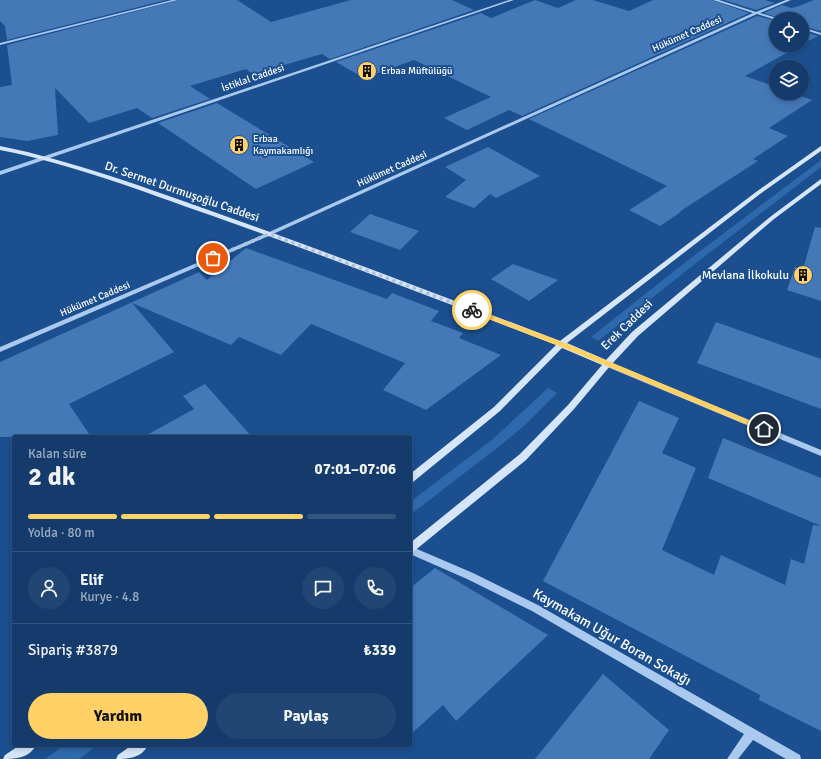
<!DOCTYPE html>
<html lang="tr">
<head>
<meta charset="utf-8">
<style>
  body { margin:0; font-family:Signika,sans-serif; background:#214673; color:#f1f3f6; height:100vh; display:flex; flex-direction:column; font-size:15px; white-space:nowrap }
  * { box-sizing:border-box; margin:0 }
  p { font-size:13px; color:#9dadc1 }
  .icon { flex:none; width:22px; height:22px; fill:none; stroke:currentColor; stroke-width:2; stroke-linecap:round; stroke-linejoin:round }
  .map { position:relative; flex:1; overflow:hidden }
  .details { position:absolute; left:12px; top:435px; width:400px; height:312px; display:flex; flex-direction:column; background:#143b6b; border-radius:4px; box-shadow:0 2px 6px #0003,0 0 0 1px #33557e }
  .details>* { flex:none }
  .controls { position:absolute; left:769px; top:12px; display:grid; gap:8px }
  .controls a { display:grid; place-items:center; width:40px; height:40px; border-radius:50%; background:#143b6b; box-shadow:0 2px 6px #0003,0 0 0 1px #33557e; font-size:20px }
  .pin { position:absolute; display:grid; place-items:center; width:34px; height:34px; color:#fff; margin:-17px; border:2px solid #fff; border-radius:50%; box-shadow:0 1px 4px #0007 }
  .courier { position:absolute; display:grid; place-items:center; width:40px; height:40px; margin:-20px; border:3px solid #ffd166; border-radius:50%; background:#fff; color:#222; box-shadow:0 1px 5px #0007 }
  .summary em { font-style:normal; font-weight:700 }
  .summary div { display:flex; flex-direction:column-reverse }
  .summary { display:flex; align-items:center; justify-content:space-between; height:68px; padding:0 16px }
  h1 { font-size:26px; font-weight:700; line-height:30px }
  .bar { display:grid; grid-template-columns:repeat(4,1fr); gap:6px 4px; align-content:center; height:48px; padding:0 16px }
  .bar i { height:5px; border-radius:3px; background:#33557e }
  .bar .on { background:#ffd166 }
  .bar p { grid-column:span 4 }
  .line { display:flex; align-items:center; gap:10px; padding:0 16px; border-top:1px solid #33557e }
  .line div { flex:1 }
  .round { display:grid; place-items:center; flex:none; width:42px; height:42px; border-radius:21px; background:#214673 }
  .primary-button { display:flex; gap:8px; margin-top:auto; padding:8px 16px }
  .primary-button a { flex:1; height:46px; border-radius:24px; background:#ffd166; color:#111; font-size:16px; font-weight:700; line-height:46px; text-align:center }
  .primary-button a+a { background:#214673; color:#f1f3f6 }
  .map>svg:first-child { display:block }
  .green { fill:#2e69ad }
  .building { fill:#4478b7 }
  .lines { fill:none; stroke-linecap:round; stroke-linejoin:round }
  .tertiary { fill:#a9c9ee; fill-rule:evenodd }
  .secondary { fill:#d6e6fa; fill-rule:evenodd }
  .route { fill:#ffd166 }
  .done { stroke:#afc1d8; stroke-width:4; stroke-dasharray:0 7.2 }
  .labels { text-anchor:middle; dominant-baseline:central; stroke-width:4; stroke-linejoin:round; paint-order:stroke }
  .far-street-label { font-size:10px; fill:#fff; stroke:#1b4f8f }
  .far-poi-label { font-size:10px; fill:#fff; stroke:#1b4f8f; text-anchor:start }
  .street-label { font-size:12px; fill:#fff; stroke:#1b4f8f }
  .poi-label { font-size:12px; fill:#fff; stroke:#1b4f8f; text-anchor:end }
  .near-street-label { font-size:14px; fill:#fff; stroke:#1b4f8f }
</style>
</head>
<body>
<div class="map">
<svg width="821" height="759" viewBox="0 0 821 759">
  <rect width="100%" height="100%" fill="#1b4f8f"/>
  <path class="green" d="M821 160V167L691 267 598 341 591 337 683 264Z
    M548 388 557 393 524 426 501 445 410 515V502L493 439Z
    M64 745H98L79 759H45Z"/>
  <path class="building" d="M0 0H166L7 40 5 26 0 21Z
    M179 0H237L271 22 351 0H452L474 10 330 59 322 54 253 74 246 69 190 86 210 99 152 118 137 108 89 123 55 88 58 135 27 141 0 137V87L12 85 7 45Z
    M535 0 558 8 576 0H593L629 11 653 0H712L749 13 522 116 509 110 467 130 444 118 491 97 414 60 364 78 336 62 481 13 491 18Z
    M724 0H765L775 3 756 10Z
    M814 0H821V31L802 26V19H780L777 17 764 13 782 5 791 8 796 7Z
    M757 16 776 21V45H801L745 76 776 87V93H792L812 100 769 128 788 136 753 159 758 161 679 212H681L660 226 629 210 667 186 529 119Z
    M802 31 818 36 802 44Z
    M217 103 314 162 256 189 158 123Z
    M488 147 540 176 496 198 490 194 474 208 445 197 466 180 445 167Z
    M370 214 419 231 400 250 350 232Z
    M815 227 821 228V301L787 290 795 267 803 269Z
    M246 248 387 299 392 293 439 311 431 321 463 333 459 338 501 355 426 410 383 390 405 363 311 324 281 355 239 337 231 345 132 303 174 352 69 404 91 437H0V362L199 272 207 280Z
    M513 264 558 280 529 301 491 279Z
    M716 322 821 359V409L697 363Z
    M205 384 252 437H143L194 409 183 396Z
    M639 401 679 418 662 453 696 468 662 550 714 575 721 555 785 585 791 559 804 564 813 525 821 526V731L759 700 760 695 543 581Z
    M723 438 821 478V526L708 478Z
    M435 568 548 635 456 721 443 705 410 735V588Z
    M603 674 669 730 649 759H535Z"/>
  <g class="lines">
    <path class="tertiary" d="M172 0H178L0 45V43Z
      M509 0H514L0 175V171Z
      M713 0H719L756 12 786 0H791L760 13 777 18 778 19H776V20L757 14 271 235 0 352V347L267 233 753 13Z
      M802 27 821 33V35L802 29Z
      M605 362H609L821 450V456L605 366 604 364Z
      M410 546 473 573 538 605 800 755 801 759H786L753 740 738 759H727L744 734 532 611 467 579 410 554Z"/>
    <path class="secondary" d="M0 146C74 161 143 187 214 212 330 253 445 297 560 341L756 192 821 146V151L760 194 567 343 606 360 632 332 770 217 821 179V184L774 219 638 336 610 366 574 409 526 460 413 552 410 553V543L520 454 568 405 602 365 562 348 500 411 413 482 410 483V474L494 407 556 345C441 301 326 256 210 215 141 191 72 164 0 150Z
      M20 745H36C30 758 15 759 3 759L5 755Z
      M132 745H148C142 758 128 759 116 759L118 755Z"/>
  </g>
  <path class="route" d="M470 309H474L563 342 766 427 767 429 766 431H762L559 346 470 312Z"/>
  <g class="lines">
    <path class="done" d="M213 258 269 234 472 310"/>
  </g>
  <defs>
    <symbol id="building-disc" viewBox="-11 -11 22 22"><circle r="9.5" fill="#ffd166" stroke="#1b4f8f"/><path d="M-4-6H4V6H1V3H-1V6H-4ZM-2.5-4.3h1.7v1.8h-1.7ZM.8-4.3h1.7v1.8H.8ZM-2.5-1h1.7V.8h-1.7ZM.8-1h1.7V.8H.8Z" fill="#111"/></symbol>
  </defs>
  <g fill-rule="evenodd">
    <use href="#building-disc" x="356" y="60" width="22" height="22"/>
    <use href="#building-disc" x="228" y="134" width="22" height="22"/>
    <use href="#building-disc" x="792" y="264" width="22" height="22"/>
  </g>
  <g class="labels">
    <g class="far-street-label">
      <text transform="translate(687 34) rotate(-24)">Hükümet Caddesi</text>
      <text transform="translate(253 78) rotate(-19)">İstiklal Caddesi</text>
      <text transform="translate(392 169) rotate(-24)">Hükümet Caddesi</text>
      <text transform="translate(95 299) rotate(-23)">Hükümet Caddesi</text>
    </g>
    <g class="far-poi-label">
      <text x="381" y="71">Erbaa Müftülüğü</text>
      <text x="253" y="139">Erbaa<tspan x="253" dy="12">Kaymakamlığı</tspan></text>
    </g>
    <g class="street-label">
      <text transform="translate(182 192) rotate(19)">Dr. Sermet Durmuşoğlu Caddesi</text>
      <text transform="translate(627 325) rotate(-44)">Erek Caddesi</text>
    </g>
    <g class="poi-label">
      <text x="789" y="275">Mevlana İlkokulu</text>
    </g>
    <g class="near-street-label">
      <text transform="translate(612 637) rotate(30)">Kaymakam Uğur Boran Sokağı</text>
    </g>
  </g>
</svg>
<div class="controls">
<a><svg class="icon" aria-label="locate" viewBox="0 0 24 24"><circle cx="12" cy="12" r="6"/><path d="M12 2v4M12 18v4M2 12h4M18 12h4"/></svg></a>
<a><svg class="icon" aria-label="layers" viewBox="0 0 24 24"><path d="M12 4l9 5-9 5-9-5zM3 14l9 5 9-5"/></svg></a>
</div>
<div class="pin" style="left:213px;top:258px;background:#ea580c"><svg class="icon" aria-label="bag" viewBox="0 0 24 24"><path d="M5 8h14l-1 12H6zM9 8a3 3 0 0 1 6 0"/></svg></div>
<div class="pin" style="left:764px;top:429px;background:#1f2937"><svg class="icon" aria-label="home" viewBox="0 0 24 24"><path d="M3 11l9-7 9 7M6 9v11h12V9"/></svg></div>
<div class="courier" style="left:472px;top:310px"><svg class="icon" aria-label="bike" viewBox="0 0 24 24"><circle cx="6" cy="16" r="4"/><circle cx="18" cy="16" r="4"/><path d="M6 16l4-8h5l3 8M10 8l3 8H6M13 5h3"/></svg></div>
<section class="details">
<div class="summary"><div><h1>2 dk</h1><p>Kalan süre</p></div><em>07:01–07:06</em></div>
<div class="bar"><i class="on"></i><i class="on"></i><i class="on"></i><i></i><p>Yolda · 80 m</p></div>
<div class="line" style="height:72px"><a class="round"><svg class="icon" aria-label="person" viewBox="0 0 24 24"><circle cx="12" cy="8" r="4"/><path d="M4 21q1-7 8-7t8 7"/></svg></a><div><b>Elif</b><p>Kurye · 4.8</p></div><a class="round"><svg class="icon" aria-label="chat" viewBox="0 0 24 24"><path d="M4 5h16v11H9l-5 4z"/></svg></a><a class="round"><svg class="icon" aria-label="phone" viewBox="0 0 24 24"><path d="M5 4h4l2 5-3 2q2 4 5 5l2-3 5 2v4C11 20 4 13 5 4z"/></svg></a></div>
<div class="line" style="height:52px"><div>Sipariş #3879</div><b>₺339</b></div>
<div class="primary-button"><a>Yardım</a><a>Paylaş</a></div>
</section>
</div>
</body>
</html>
